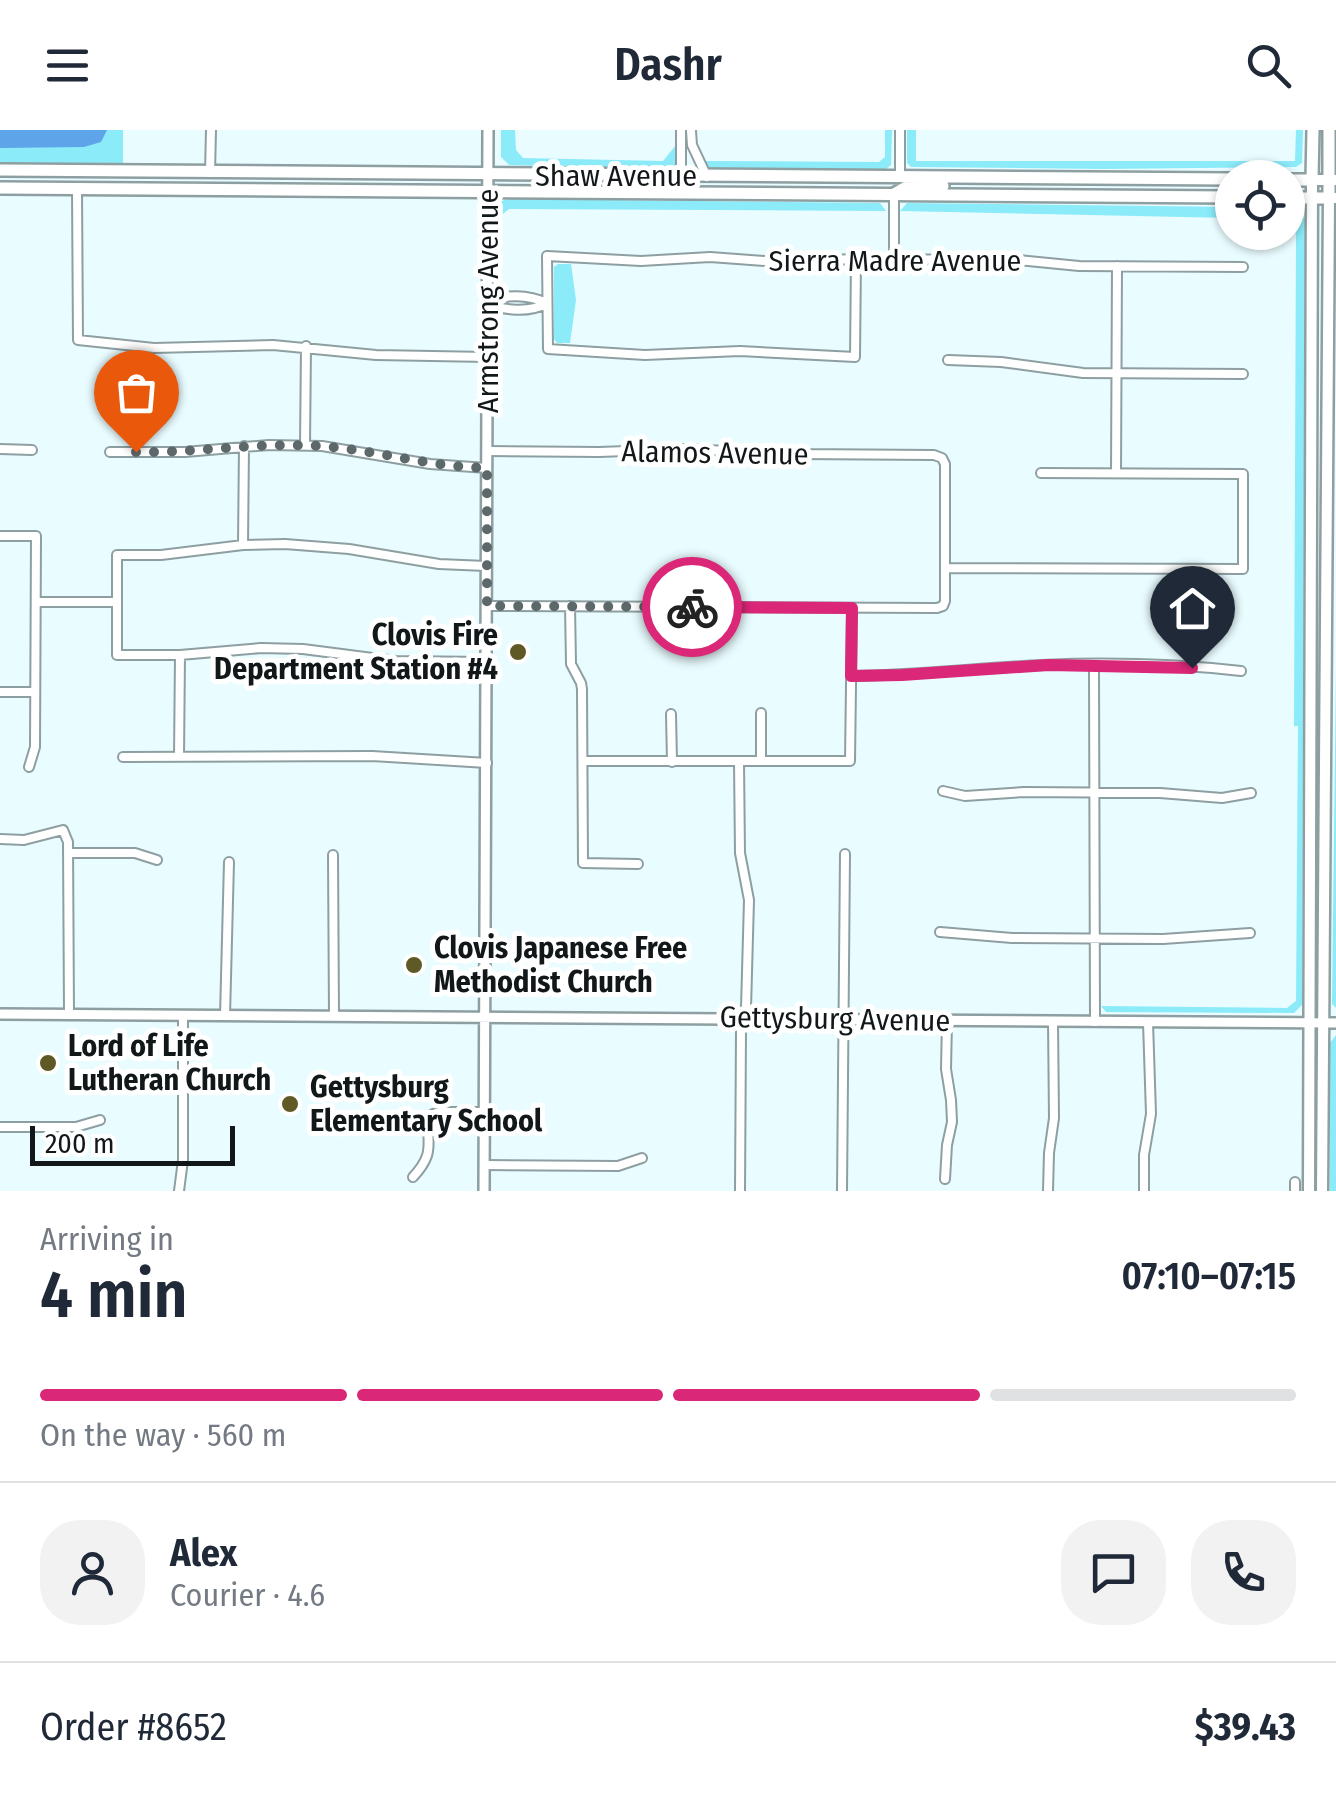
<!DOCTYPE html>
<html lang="en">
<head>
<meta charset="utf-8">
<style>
  body { margin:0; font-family:"Fira Sans Condensed",sans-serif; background:#f2f2f3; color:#1f2937; height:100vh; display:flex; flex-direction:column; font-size:38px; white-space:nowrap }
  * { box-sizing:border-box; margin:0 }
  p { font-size:32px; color:#747a83 }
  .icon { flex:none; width:55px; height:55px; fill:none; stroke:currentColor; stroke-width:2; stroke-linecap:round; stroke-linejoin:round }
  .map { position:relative; height:1061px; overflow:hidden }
  .side { display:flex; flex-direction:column; background:#fff; flex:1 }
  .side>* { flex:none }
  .fabs { position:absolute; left:1215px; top:30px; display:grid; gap:20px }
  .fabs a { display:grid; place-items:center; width:90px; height:90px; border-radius:50%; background:#fff; box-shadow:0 2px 8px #0004; font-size:50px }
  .scale { position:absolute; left:30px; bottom:25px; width:205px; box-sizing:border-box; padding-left:10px; border:5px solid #121819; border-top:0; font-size:28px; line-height:35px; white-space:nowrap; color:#121819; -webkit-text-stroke:8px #fff; paint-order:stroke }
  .pin { position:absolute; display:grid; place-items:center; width:85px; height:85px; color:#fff; margin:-102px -42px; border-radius:50% 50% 50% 0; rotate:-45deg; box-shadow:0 0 10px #0007 }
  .pin .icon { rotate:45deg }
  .courier { position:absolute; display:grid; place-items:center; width:100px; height:100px; margin:-50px; border:8px solid #db2777; border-radius:50%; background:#fff; color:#222; box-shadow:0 2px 12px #0007 }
  .summary em { font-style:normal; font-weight:600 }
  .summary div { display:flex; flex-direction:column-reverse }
  .summary { display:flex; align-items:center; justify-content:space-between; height:170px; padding:0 40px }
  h1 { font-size:65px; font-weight:600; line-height:75px }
  .bar { display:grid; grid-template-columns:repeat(4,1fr); gap:15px 10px; align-content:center; height:120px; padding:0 40px }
  .bar i { height:12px; border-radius:8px; background:#e0e1e3 }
  .bar .selected { background:#db2777 }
  .bar p { grid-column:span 4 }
  .line { display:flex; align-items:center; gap:25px; padding:0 40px; border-top:2px solid #e0e1e3 }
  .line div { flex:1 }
  .round { display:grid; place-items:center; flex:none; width:105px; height:105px; border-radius:40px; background:#f2f2f3 }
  header { display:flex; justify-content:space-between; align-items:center; height:130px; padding:0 40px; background:#fff; font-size:45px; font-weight:600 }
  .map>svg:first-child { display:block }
  .green { fill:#8bebf9 }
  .water { fill:#5ea4e9 }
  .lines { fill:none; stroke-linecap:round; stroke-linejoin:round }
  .minor-casing { stroke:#8e9fa1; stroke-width:12 }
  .tertiary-casing { stroke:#8e9fa1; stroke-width:14 }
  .secondary-casing { stroke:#8e9fa1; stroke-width:15 }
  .primary-casing { stroke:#8e9fa1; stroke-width:16 }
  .minor { stroke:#fff; stroke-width:8 }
  .tertiary { stroke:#fff; stroke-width:9 }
  .secondary { stroke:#fff; stroke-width:10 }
  .primary { stroke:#fff; stroke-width:11 }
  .done { stroke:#5d686a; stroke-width:10; stroke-dasharray:0 18 }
  .route { stroke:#db2777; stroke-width:12 }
  .poi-dot { fill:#5f5925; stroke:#fff; stroke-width:4 }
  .labels { text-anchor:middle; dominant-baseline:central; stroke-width:10; stroke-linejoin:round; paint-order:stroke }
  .street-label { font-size:30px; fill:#121819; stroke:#fff }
  .poi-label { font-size:30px; font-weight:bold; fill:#121819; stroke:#fff; text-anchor:start }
</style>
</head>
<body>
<header><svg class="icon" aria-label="menu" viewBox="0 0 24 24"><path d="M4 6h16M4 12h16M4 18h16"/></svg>Dashr<svg class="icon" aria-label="search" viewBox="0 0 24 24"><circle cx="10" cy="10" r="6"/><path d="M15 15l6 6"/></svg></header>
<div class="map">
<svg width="1336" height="1061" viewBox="0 0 1336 1061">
  <rect width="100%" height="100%" fill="#e9fcff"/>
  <path class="green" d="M0 0H123V35L0 34Z
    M501 0H515L516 20 523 28 663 31 676 15 677 35 672 39 509 35 501 27Z
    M885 0H892L891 35 884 41 714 40 707 37 703 31 879 32 885 27Z
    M907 0H916V31H1295L1296 0H1303L1302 33 1296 37 1103 39 911 37 907 33Z
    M511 69 880 73 886 81 509 79 499 87V73L504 70Z
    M907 73 1232 77V88L900 81Z
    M1288 78 1296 79 1305 89 1302 875 1294 883 1106 882 1101 876 1287 878 1296 871 1298 596H1294L1296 104 1288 94Z
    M558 134H571L576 170 570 213H557L554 209V137Z
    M1336 538V878L1332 874Z
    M1336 905V1061H1330V913Z"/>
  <path class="water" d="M0 0H107L101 12 84 17 0 18Z"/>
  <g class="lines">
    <defs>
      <path id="minor" d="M900 0V48
        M691 1 692 15 707 47
        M210 43 211 0
        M681 46V0
        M77 59 78 210 154 218 273 215 376 225 488 227
        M894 65V129
        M856 129 855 227 740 221 645 225 548 219 547 126 641 131 710 127 778 132 856 129 1018 130 1079 136 1243 137
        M487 173C504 163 529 165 547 173
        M487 173C504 181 530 183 547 173
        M948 230 1001 232 1083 243 1243 244
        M305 315 306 216
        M0 319 32 320
        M110 322H185L269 315 322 316 430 334 487 338
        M1116 343 1117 136
        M0 406H36L35 617 29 637
        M243 415 244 316
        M486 436 439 434 349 419 285 414 243 415 161 425H117V525H180L261 518 303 519 396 531 487 532
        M946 438 1243 439V344L1041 343
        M36 472H117
        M487 476 937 478 943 476 945 471V334L942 328 934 325 798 324 682 319 599 322 487 321
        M570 476 571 534 581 553 582 559 583 733 638 734
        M1094 535 1095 892
        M851 546C915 545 978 538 1042 535 1108 532 1176 534 1241 541
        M0 562H35
        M761 583V631
        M671 584 672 632
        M123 627 372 626 487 633
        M179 627 180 525
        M583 631H850L852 479
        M739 632 740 723 749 770 746 878 741 901 740 1061
        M943 661 965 666 1024 662 1160 663 1222 668 1251 663
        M0 709 24 710 63 700 68 712 69 884
        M70 723H135L157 730
        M333 725 334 886
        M940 802 1012 808 1163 809 1250 803
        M225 886 229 732
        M0 997H76L100 990
        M485 1035 618 1036 642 1028
        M413 1047C440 1018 421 1011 433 984L440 982H484
        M945 1049 947 1015 952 992 951 970 946 939 947 891
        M179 1061 183 1030V885
        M842 1061 845 724
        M1048 1061 1049 1023 1054 988 1053 891
        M1144 1061V1025L1151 984 1148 892
        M1295 1061V1052"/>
      <path id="tertiary" d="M0 884 1336 893
        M484 1061 488 0"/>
      <path id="secondary" d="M1309 1061 1312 50H1336
        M1322 1061 1329 68H1336"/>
      <path id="primary" d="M0 40 1232 49
        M1288 50H1312L1313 0
        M0 58 1232 67
        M894 64 908 56H943
        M1288 68H1329V0"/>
    </defs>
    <use href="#minor" class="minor-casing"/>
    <use href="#tertiary" class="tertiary-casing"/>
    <use href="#secondary" class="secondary-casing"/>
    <use href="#primary" class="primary-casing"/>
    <use href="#minor" class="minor"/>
    <use href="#tertiary" class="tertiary"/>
    <use href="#secondary" class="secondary"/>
    <use href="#primary" class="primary"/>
  </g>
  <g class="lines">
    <path class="done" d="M136 322C197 323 258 312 320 316 376 320 430 337 487 338V476L692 477"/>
    <path class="route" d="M692 477 852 478 851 546 902 545 1049 535 1192 538"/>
  </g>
  <g class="poi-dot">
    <circle cx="518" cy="522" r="10"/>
    <circle cx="414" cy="835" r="10"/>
    <circle cx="48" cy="933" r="10"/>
    <circle cx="290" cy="974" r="10"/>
  </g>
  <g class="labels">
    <g class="street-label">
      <text x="616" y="46">Shaw Avenue</text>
      <text x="895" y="131">Sierra Madre Avenue</text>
      <text transform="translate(488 171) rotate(-90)">Armstrong Avenue</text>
      <text transform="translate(715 323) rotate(1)">Alamos Avenue</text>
      <text transform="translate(835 889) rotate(1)">Gettysburg Avenue</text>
    </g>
    <g class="poi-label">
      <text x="498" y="505" text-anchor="end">Clovis Fire<tspan x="498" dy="34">Department Station #4</tspan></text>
      <text x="434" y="818">Clovis Japanese Free<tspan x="434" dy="34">Methodist Church</tspan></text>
      <text x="68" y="916">Lord of Life<tspan x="68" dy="34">Lutheran Church</tspan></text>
      <text x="310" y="957">Gettysburg<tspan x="310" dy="34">Elementary School</tspan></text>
    </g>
  </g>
</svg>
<div class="fabs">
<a><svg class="icon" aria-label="locate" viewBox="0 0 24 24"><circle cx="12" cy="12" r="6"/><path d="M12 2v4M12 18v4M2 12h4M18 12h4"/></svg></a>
</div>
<div class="scale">200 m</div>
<div class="pin" style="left:136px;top:322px;background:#ea580c"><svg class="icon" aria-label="bag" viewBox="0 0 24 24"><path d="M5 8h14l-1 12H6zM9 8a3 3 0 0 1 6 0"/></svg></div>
<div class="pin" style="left:1192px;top:538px;background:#1f2937"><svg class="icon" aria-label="home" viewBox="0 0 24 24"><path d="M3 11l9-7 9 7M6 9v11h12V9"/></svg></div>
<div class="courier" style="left:692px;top:477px"><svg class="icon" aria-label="bike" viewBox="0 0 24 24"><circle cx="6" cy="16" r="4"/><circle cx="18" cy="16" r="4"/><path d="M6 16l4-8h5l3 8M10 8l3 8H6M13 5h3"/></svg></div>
</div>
<section class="side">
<div class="summary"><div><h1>4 min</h1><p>Arriving in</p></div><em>07:10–07:15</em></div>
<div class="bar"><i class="selected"></i><i class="selected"></i><i class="selected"></i><i></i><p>On the way · 560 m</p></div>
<div class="line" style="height:180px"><a class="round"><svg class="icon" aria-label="person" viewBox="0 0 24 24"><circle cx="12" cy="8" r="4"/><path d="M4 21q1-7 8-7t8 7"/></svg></a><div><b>Alex</b><p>Courier · 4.6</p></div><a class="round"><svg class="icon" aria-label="chat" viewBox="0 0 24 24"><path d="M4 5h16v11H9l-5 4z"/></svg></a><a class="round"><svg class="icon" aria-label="phone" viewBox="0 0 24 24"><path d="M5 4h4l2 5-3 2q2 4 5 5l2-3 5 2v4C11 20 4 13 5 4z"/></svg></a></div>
<div class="line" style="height:130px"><div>Order #8652</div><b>$39.43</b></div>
</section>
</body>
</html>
